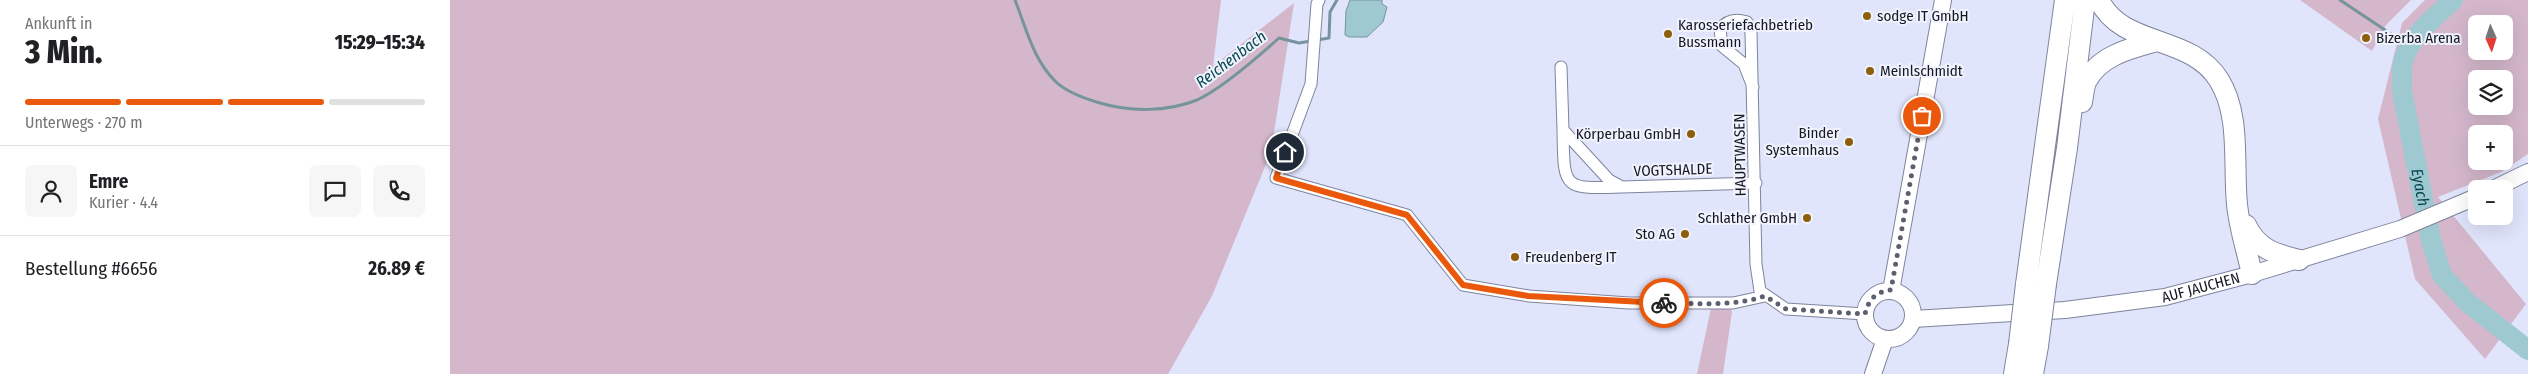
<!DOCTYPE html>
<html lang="de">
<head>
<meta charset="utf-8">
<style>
  body { margin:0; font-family:"Fira Sans Condensed",sans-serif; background:#f6f6f6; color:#202124; height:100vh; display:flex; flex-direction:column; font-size:19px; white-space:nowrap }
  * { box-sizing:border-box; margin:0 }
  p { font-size:16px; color:#757577 }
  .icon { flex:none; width:28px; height:28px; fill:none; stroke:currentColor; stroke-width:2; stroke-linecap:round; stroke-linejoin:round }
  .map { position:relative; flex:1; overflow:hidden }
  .drawer { display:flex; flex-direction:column; background:#fff; width:450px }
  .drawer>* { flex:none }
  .needle { width:32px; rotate:177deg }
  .buttons { position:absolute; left:2018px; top:15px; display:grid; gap:10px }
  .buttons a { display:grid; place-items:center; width:45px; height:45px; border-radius:8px; background:#fff; box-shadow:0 5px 20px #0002; font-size:25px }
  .pin { position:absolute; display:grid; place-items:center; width:42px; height:42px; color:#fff; margin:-21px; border:2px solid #fff; border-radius:50%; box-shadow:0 1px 5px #0007 }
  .courier { position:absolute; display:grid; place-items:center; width:50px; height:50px; margin:-25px; border:4px solid #ea580c; border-radius:50%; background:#fff; color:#222; box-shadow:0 1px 6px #0007 }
  .summary em { font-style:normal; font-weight:800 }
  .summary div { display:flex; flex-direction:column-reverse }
  .summary { display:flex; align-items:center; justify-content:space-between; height:85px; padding:0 25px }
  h1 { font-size:32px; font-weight:800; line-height:38px }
  .bar { display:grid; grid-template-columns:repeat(4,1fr); gap:8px 5px; align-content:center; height:60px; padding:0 25px }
  .bar i { height:6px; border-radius:4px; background:#e0e0e0 }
  .bar .on { background:#ea580c }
  .bar p { grid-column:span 4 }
  .line { display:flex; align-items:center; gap:12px; padding:0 25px; border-top:1px solid #e0e0e0 }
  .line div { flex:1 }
  .round { display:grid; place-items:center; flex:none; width:52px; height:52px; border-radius:8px; background:#f6f6f6 }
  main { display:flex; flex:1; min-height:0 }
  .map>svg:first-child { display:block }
  .green { fill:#d4b7cb; fill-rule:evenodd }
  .water { fill:#9fc9d0; stroke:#76949c }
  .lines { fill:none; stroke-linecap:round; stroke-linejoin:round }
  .stream { stroke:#76949c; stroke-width:3 }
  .river { stroke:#9fc9d0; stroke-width:20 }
  .street-casing { stroke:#7e849d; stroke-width:13 }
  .secondary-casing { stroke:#7e849d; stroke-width:18 }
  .highway-casing { stroke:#7e849d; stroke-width:22 }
  .street { stroke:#fff; stroke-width:11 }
  .secondary { stroke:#fff; stroke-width:16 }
  .highway { stroke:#fff; stroke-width:20 }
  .highway-bridge-casing { stroke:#7e849d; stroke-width:22; stroke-linecap:butt }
  .highway-bridge { stroke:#fff; stroke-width:20 }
  .done { stroke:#5c606e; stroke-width:5; stroke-dasharray:0 9 }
  .route { stroke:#ea580c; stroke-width:6 }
  .poi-dot { fill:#8e5e09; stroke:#f0f3fe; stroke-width:2 }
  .labels { text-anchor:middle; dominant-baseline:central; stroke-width:4; stroke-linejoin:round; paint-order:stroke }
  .poi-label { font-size:15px; fill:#151821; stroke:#f0f3fe; text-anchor:start }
  .street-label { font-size:15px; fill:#151821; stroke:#f0f3fe }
  .water-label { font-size:16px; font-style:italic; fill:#074751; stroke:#f0f3fe }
</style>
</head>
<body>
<main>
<section class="drawer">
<div class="summary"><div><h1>3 Min.</h1><p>Ankunft in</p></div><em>15:29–15:34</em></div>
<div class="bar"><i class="on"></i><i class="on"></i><i class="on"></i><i></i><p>Unterwegs · 270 m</p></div>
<div class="line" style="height:90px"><a class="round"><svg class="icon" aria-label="person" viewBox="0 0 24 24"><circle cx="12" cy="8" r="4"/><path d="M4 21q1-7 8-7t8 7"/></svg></a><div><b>Emre</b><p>Kurier · 4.4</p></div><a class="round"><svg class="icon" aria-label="chat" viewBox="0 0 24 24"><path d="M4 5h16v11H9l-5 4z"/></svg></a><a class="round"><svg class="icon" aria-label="phone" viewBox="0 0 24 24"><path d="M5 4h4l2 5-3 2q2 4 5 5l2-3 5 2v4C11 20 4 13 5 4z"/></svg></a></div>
<div class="line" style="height:65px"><div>Bestellung #6656</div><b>26.89 €</b></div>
</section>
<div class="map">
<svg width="2078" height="374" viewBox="0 0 2078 374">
  <rect width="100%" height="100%" fill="#e0e5fc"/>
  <path class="green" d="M0 0H771L763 66 844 3 821 152 762 296 718 374H0Z
    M1850 0H1961L1936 25 1922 51Z
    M1975 0H2078V154L2051 172 1988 197 2076 304 2035 359 1965 279 1928 119 1952 23ZM2026 24H2054V51H2026ZM2026 79H2054V106H2026ZM2026 134H2054V161H2026Z
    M1278 304 1282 312 1273 374H1247L1261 308Z"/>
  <path class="water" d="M900 0H932V4L937 7 933 22 917 37H899L895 35 896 11Z"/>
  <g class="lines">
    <path class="stream" d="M565 0C576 28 583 59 605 81 616 92 636 99 650 103 680 112 717 112 747 100 771 89 809 56 829 38L849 43 861 41
      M1890 0 1935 30
      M1941 34 1960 47
      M867 40 879 38 880 12 887 0"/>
    <path class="river" id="s1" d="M2003 0C1985 17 1955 40 1952 67 1952 75 1952 83 1952 91L1981 240 1992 275 2017 302 2078 350"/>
    <defs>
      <path id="street" d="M869 0 867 4 861 84 826 178 957 215 1013 285 1079 296 1179 303H1283L1315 296
        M1111 67 1113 130
        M1303 87 1294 64 1272 46 1270 29C1277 20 1285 18 1297 22L1301 32 1306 264 1310 291 1336 309 1415 314
        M1172 187C1112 189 1114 189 1113 130L1159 180 1172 187 1306 183"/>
      <g id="secondary">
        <path d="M2043 189 2078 172"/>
        <circle cx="1439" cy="315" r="24"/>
        <path d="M1441 291 1493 0"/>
        <path id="s2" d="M1463 319 1615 310 1715 297 1802 274 1950 229 2026 197"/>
        <path d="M1423 374 1435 339"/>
      </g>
      <path id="highway" d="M1649 0C1672 48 1741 34 1769 80 1791 115 1783 164 1787 204 1789 227 1797 251 1802 274
        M1632 102C1633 96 1634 87 1636 82 1649 55 1682 48 1707 41
        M1796 225C1807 249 1825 254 1849 260
        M1576 284 1615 0
        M1596 284 1617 148 1635 0
        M1564 374 1569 344
        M1583 374 1588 346"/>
    </defs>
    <use href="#street" class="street-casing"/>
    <use href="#secondary" class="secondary-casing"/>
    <use href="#highway" class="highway-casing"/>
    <use href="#street" class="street"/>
    <use href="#secondary" class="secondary"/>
    <use href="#highway" class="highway"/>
    <defs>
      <path id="highway-bridge" d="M1569 344 1576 284
        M1588 346 1596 284"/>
    </defs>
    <use href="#highway-bridge" class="highway-bridge-casing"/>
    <use href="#highway-bridge" class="highway-bridge"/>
  </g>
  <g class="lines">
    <path class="done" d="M1214 303C1247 303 1283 307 1315 296L1336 309 1415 314C1419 299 1425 292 1441 290L1472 116"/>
    <path class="route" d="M835 152 826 178 957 215 1013 285 1078 296 1214 303"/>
  </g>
  <g class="poi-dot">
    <circle cx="1417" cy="16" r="5"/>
    <circle cx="1218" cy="34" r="5"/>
    <circle cx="1916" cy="38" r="5"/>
    <circle cx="1420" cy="71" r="5"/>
    <circle cx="1241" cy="134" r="5"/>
    <circle cx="1399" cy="142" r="5"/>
    <circle cx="1357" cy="218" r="5"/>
    <circle cx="1235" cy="234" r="5"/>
    <circle cx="1065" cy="257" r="5"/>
  </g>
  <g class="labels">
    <g class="poi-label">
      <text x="1427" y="16">sodge IT GmbH</text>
      <text x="1228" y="25">Karosseriefachbetrieb<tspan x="1228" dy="17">Bussmann</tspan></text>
      <text x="1926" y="38">Bizerba Arena</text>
      <text x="1430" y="71">Meinlschmidt</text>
      <text x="1389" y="133" text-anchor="end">Binder<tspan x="1389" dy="17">Systemhaus</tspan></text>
      <text x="1231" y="134" text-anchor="end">Körperbau GmbH</text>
      <text x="1347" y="218" text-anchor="end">Schlather GmbH</text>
      <text x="1225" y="234" text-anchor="end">Sto AG</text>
      <text x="1075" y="257">Freudenberg IT</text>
    </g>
    <g class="street-label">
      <text transform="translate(1290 155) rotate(-91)">HAUPTWASEN</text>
      <text transform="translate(1223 170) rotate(-2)">VOGTSHALDE</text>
      <text stroke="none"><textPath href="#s2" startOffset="290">AUF JAUCHEN</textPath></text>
    </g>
    <g class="water-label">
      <text transform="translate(781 59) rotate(-37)">Reichenbach</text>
      <text stroke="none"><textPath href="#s1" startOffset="208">Eyach</textPath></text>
    </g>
  </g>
</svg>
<div class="buttons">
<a><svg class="needle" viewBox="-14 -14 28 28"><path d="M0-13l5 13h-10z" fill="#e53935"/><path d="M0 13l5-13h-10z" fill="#757577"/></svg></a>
<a><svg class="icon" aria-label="layers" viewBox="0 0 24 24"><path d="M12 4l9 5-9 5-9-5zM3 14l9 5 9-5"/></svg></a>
<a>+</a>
<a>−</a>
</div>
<div class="pin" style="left:1472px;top:116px;background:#ea580c"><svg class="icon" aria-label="bag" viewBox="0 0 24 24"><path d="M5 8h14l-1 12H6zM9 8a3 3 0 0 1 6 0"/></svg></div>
<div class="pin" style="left:835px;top:152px;background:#1f2937"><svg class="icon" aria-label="home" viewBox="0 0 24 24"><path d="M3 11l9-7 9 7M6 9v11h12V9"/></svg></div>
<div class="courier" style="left:1214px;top:303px"><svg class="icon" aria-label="bike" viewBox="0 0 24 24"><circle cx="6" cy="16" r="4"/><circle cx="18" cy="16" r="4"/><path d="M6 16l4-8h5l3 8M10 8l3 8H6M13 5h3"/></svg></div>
</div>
</main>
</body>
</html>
